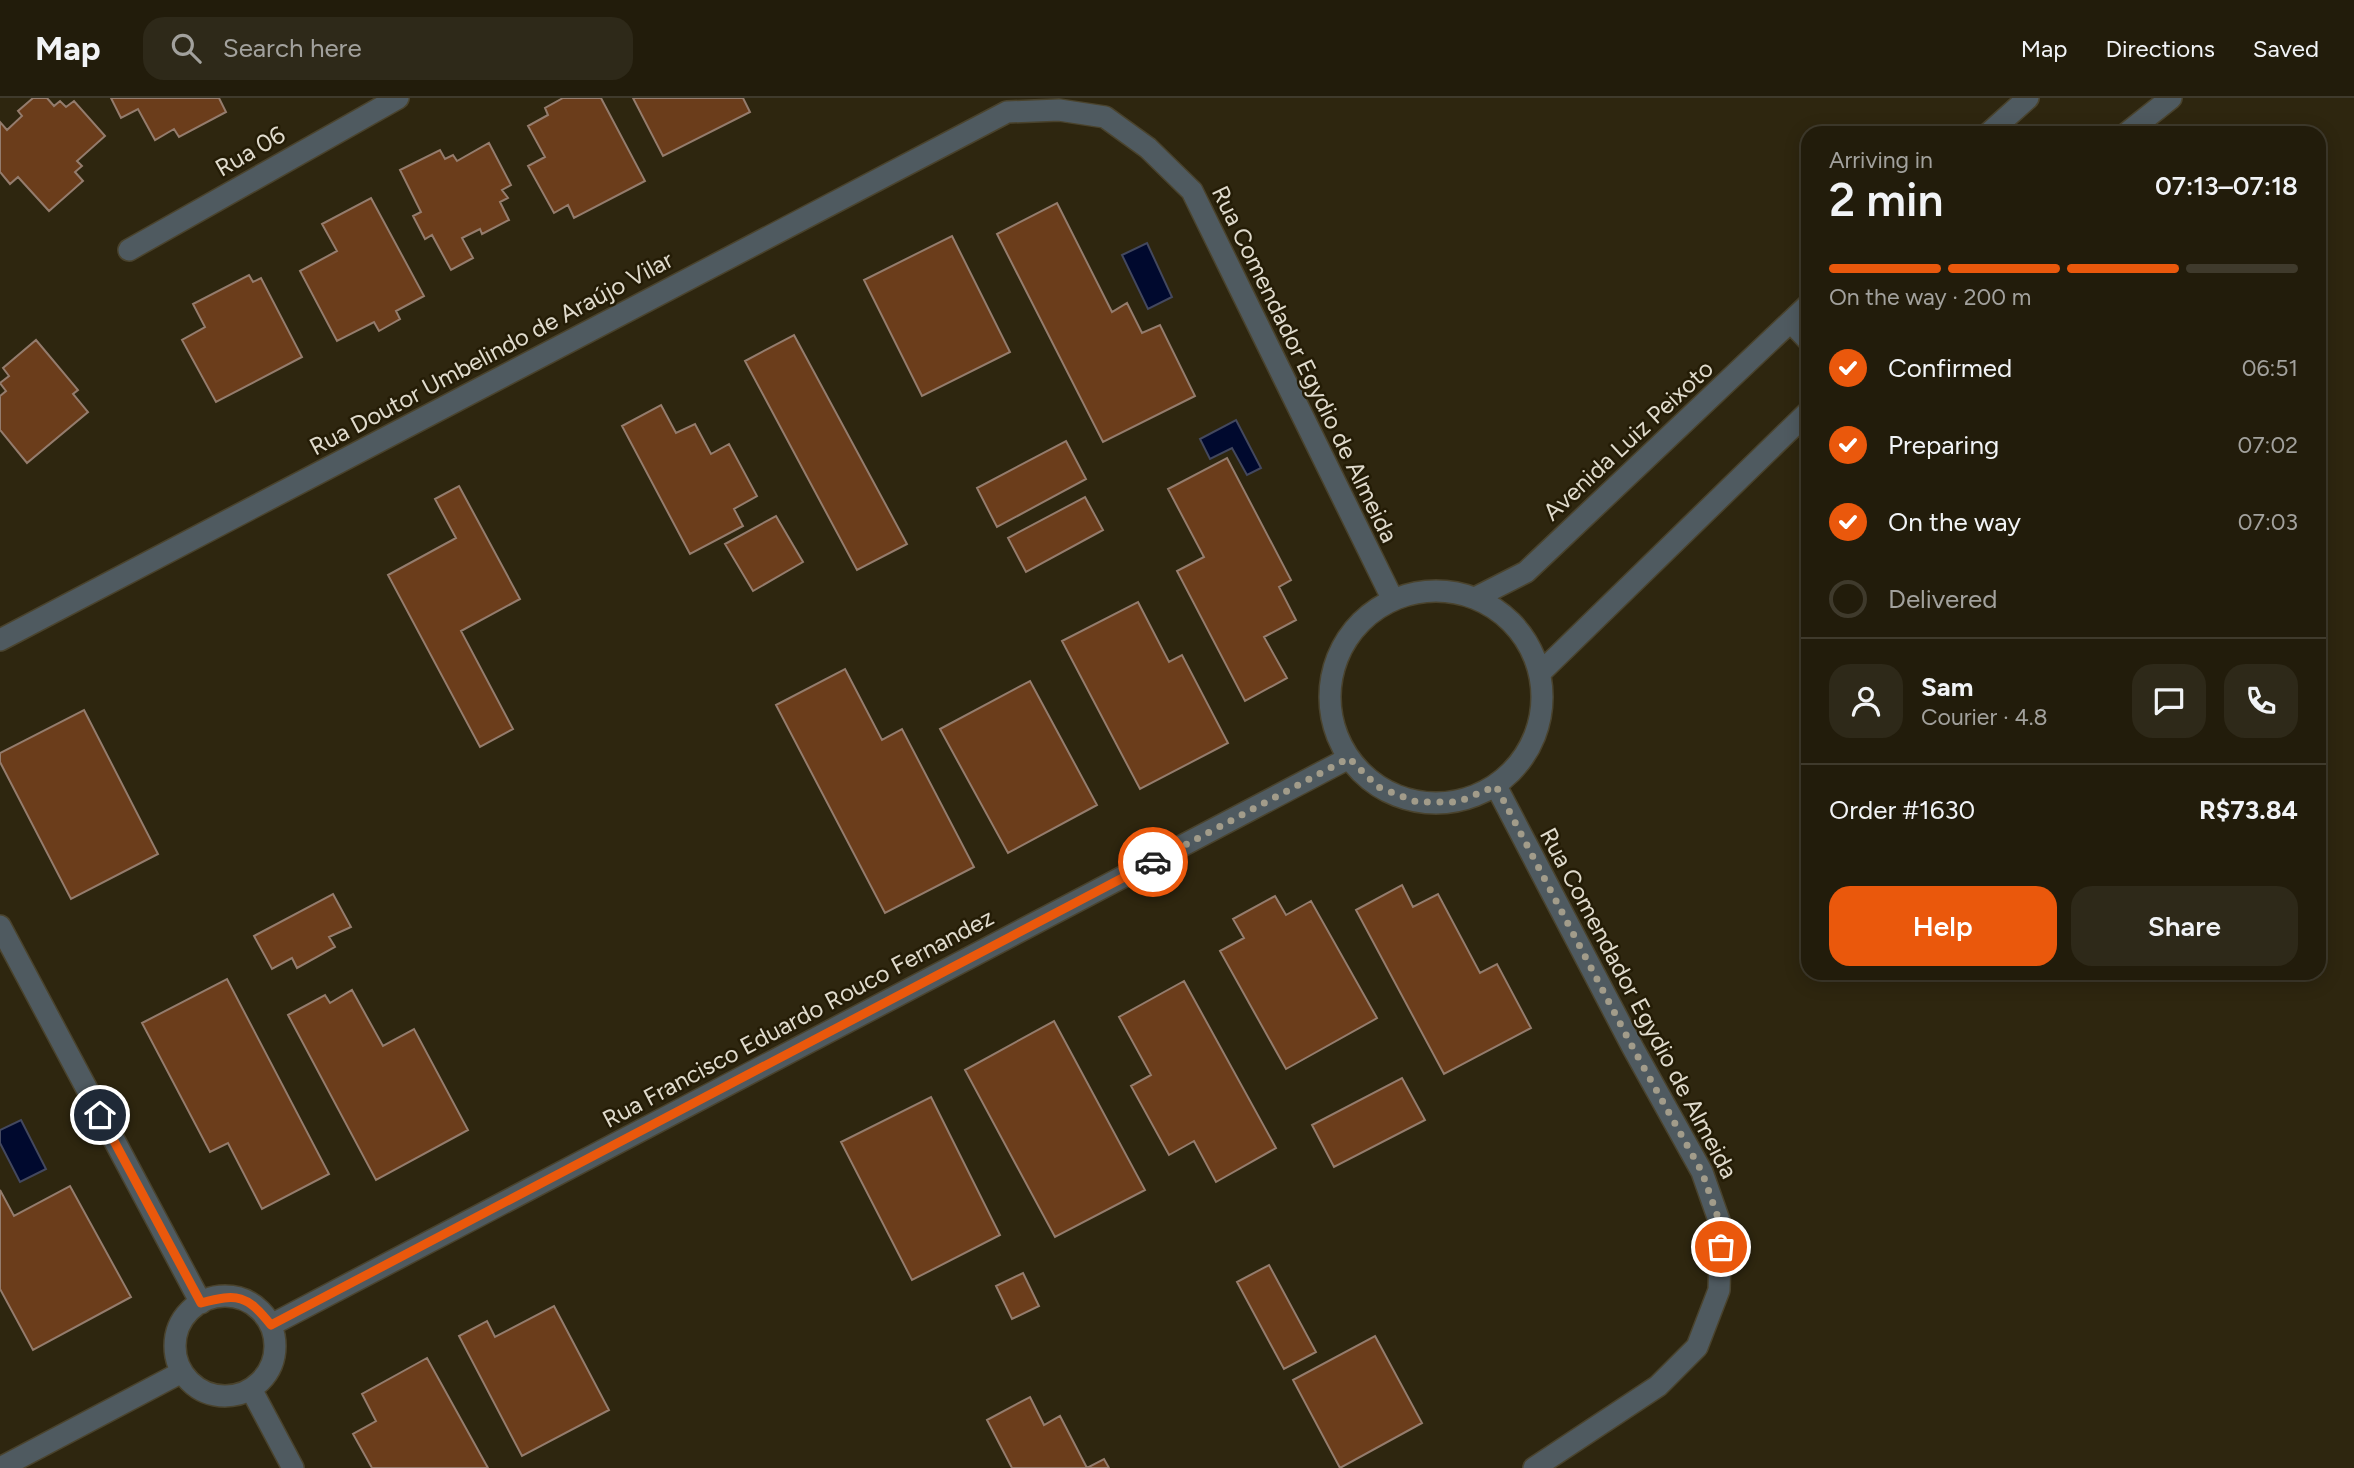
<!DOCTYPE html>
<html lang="en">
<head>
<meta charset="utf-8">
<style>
  body { margin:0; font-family:Figtree,sans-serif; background:#2e2919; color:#f1f3f6; height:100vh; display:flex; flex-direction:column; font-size:26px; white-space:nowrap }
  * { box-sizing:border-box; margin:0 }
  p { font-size:23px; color:#a2a19d }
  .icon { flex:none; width:38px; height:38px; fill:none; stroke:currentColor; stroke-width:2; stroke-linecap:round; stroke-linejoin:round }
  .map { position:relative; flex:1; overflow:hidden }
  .panel { position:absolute; left:1801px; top:28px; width:525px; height:854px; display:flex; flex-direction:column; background:#221c0b; border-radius:21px; box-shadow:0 4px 18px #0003,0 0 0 2px #3f3a2c }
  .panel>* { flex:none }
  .pin { position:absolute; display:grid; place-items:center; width:60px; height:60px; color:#fff; margin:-30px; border:4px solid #fff; border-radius:50%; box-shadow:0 2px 7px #0007 }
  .courier { position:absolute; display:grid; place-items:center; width:70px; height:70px; margin:-35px; border:5px solid #ea580c; border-radius:50%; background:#fff; color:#222; box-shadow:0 2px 9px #0007 }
  .summary em { font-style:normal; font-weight:600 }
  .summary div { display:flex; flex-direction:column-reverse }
  .summary { display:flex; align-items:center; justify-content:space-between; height:119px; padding:0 28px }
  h1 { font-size:46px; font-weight:600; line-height:52px }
  .bar { display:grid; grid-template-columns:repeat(4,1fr); gap:10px 7px; align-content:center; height:84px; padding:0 28px }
  .bar i { height:9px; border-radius:5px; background:#3f3a2c }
  .bar .on { background:#ea580c }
  .bar p { grid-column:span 4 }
  .line { display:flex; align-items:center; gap:18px; padding:0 28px; border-top:2px solid #3f3a2c }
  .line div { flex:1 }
  .round { display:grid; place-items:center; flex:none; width:74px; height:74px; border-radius:21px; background:#2e2919 }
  ol { padding:0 28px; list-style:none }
  li { display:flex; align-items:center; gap:21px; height:77px }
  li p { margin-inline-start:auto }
  li .icon { padding:7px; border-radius:50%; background:#ea580c; color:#fff; stroke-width:4 }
  li:last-child { color:#a2a19d }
  li i { width:38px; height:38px; border:4px solid #3f3a2c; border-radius:50% }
  .cta { display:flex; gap:14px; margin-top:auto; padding:14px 28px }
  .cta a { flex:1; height:80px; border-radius:21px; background:#ea580c; color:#fff; font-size:28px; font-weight:600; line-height:80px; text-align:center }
  .cta a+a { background:#2e2919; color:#f1f3f6 }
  header { display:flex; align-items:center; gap:42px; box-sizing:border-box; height:98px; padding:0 35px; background:#221c0b; border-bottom:2px solid #3f3a2c }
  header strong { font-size:33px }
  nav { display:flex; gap:38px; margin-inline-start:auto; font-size:24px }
  .search { width:490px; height:63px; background:#2e2919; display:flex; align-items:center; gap:18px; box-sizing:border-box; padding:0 24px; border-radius:21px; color:#a2a19d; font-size:26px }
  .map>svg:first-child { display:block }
  .water { fill:#00092e; stroke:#43485e; stroke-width:2 }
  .building { fill:#6b3d1b; stroke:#947c6d; stroke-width:2 }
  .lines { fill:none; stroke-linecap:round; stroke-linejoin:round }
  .minor-casing { stroke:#4a432d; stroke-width:24 }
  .minor { stroke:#4f5a60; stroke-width:21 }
  .done { stroke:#a29c8a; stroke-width:7; stroke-dasharray:0 12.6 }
  .route { stroke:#ea580c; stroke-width:9 }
  .labels { text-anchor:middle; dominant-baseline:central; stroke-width:5; stroke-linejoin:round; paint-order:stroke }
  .street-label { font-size:24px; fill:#e0dbcd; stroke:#241c06 }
</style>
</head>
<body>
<header>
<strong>Map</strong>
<div class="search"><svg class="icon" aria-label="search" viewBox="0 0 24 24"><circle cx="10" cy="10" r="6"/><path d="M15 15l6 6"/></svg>Search here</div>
<nav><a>Map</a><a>Directions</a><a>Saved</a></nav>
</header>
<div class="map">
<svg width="2354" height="1370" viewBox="0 0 2354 1370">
  <rect width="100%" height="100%" fill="#2e260f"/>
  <path class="water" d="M1147 145 1172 199 1148 211 1122 157Z
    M1236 322 1261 370 1247 377 1232 350 1210 361 1200 341Z
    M21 1022 46 1071 20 1084 0 1045V1032Z"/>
  <path class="building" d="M33 0H47L54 8 60 3 66 9 74 3 105 38 77 63 82 68 75 74 83 83 49 113 18 79 10 86 0 74V24L7 32 22 18 18 13Z
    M111 0H219L226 14 179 39 174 31 155 42 138 11 121 20Z
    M563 0H601L645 83 574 120 568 107 554 115 528 68 545 59 528 28 548 17 545 10Z
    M633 0H743L750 14 663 58Z
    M489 45 511 87 502 92 508 100 500 104 509 122 482 136 480 131 462 140 473 160 451 172 432 137 425 141 413 118 421 114 400 72 440 52 445 61 453 57 457 63Z
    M371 100 424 198 396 213 400 221 379 233 374 224 337 243 300 173 337 153 322 126Z
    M1057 105 1112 214 1127 205 1142 235 1160 227 1195 298 1103 344 997 136Z
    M952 138 1010 254 922 298 864 182Z
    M249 177 253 184 261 180 302 259 216 304 182 242 205 229 193 206Z
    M794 237 907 446 857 472 745 263Z
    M36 242 78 292 73 296 88 314 27 365 0 332V298L6 293 0 285 9 278 3 270Z
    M661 307 676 335 695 326 711 356 729 346 757 398 734 411 743 428 690 456 622 328Z
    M1066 343 1086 381 997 429 977 390Z
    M1227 360 1291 482 1279 489 1296 522 1264 539 1287 580 1245 603 1177 473 1204 459 1168 391Z
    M459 388 520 501 461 533 513 631 480 649 388 477 456 440 435 401Z
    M1085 399 1103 432 1026 474 1008 440Z
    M776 418 803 464 753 493 725 446Z
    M1138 504 1169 564 1182 557 1228 645 1140 691 1062 543Z
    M845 571 882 642 902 631 974 769 885 815 776 607Z
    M1030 583 1097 707 1008 755 940 631Z
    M84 612 158 756 71 801 0 664V655Z
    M1402 787 1413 809 1438 796 1480 875 1497 866 1531 930 1444 976 1356 812Z
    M333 796 351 829 329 839 335 849 297 870 292 860 272 871 254 838Z
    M1275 798 1286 817 1311 803 1377 920 1286 971 1220 853 1244 840 1233 821Z
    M227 881 329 1076 262 1111 228 1045 210 1054 142 925Z
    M1184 883 1276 1050 1216 1084 1194 1043 1169 1057 1131 988 1151 977 1119 919Z
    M352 892 383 948 414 931 468 1032 376 1082 288 917 325 897 330 905Z
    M1054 923 1145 1092 1055 1139 965 972Z
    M1402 980 1425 1022 1334 1069 1312 1027Z
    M931 999 1000 1137 912 1182 841 1044Z
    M70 1088 131 1199 33 1252 0 1191V1092L14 1118Z
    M1269 1167 1316 1254 1284 1271 1237 1184Z
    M1023 1175 1039 1208 1012 1221 996 1188Z
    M554 1208 609 1312 522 1358 459 1238 487 1223 495 1239Z
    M1375 1238 1422 1325 1340 1370 1293 1282Z
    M427 1260 488 1370H372L353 1336 376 1323 362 1296Z
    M1030 1299 1044 1327 1060 1318 1087 1370 1104 1361 1109 1370H1012L987 1322Z"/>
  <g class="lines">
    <defs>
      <path id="minor" d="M1989 35 2028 0
        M2127 35 2171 0
        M129 152 398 0
        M1791 224 1808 242
        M1330 599a106 106 0 1 1 212 0a106 106 0 1 1-212 0Z
        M1475 500 1526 474 1808 207
        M0 542 1007 14 1059 12 1105 19 1148 50 1192 93 1393 502
        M1540 575 1808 314
        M1496 688 1633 950 1702 1074 1721 1128 1719 1192 1697 1249 1658 1288 1534 1370
        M0 828 201 1205
        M175 1248a50 50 0 1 1 100 0a50 50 0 1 1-100 0Z
        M271 1227 1349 660
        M251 1291 293 1370
        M0 1370 182 1274"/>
    </defs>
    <use href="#minor" class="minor-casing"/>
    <use href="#minor" class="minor"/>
  </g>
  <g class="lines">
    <path class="done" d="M1153 764 1349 660 1378 689 1417 704H1458L1496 688 1633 950 1702 1074 1721 1128V1149"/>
    <path class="route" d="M100 1017 201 1205C238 1195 247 1197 271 1227L1153 764"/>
  </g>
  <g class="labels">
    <g class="street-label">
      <text transform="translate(250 53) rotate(-30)">Rua 06</text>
      <text transform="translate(491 255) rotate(-28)">Rua Doutor Umbelindo de Araújo Vilar</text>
      <text transform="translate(1305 266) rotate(64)">Rua Comendador Egydio de Almeida</text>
      <text transform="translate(1628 342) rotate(-43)">Avenida Luiz Peixoto</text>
      <text transform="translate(1639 905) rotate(62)">Rua Comendador Egydio de Almeida</text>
      <text transform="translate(798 920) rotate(-28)">Rua Francisco Eduardo Rouco Fernandez</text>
    </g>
  </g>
</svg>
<div class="pin" style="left:1721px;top:1149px;background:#ea580c"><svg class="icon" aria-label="bag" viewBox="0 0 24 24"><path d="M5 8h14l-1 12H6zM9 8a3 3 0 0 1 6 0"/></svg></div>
<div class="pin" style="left:100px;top:1017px;background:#1f2937"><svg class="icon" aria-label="home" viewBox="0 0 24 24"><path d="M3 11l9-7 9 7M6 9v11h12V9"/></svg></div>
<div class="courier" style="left:1153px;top:764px"><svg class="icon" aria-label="car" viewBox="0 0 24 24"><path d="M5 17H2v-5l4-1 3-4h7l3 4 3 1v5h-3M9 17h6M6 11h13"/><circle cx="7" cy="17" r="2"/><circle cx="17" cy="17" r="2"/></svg></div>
<section class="panel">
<div class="summary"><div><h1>2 min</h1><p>Arriving in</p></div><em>07:13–07:18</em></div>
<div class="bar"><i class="on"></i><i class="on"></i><i class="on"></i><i></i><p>On the way · 200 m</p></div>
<ol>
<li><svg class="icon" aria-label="check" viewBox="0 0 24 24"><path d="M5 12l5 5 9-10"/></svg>Confirmed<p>06:51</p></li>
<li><svg class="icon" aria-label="check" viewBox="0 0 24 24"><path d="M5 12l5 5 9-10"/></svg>Preparing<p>07:02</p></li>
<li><svg class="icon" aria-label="check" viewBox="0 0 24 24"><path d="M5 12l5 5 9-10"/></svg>On the way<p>07:03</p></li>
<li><i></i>Delivered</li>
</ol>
<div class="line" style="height:126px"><a class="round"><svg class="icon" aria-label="person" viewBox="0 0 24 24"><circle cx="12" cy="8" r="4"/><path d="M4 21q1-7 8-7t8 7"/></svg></a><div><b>Sam</b><p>Courier · 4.8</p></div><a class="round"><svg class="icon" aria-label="chat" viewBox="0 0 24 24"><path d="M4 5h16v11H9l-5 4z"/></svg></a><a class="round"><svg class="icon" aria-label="phone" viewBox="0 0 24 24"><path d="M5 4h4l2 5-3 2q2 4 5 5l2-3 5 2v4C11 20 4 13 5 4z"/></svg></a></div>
<div class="line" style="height:91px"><div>Order #1630</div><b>R$73.84</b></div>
<div class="cta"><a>Help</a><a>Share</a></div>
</section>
</div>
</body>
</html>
